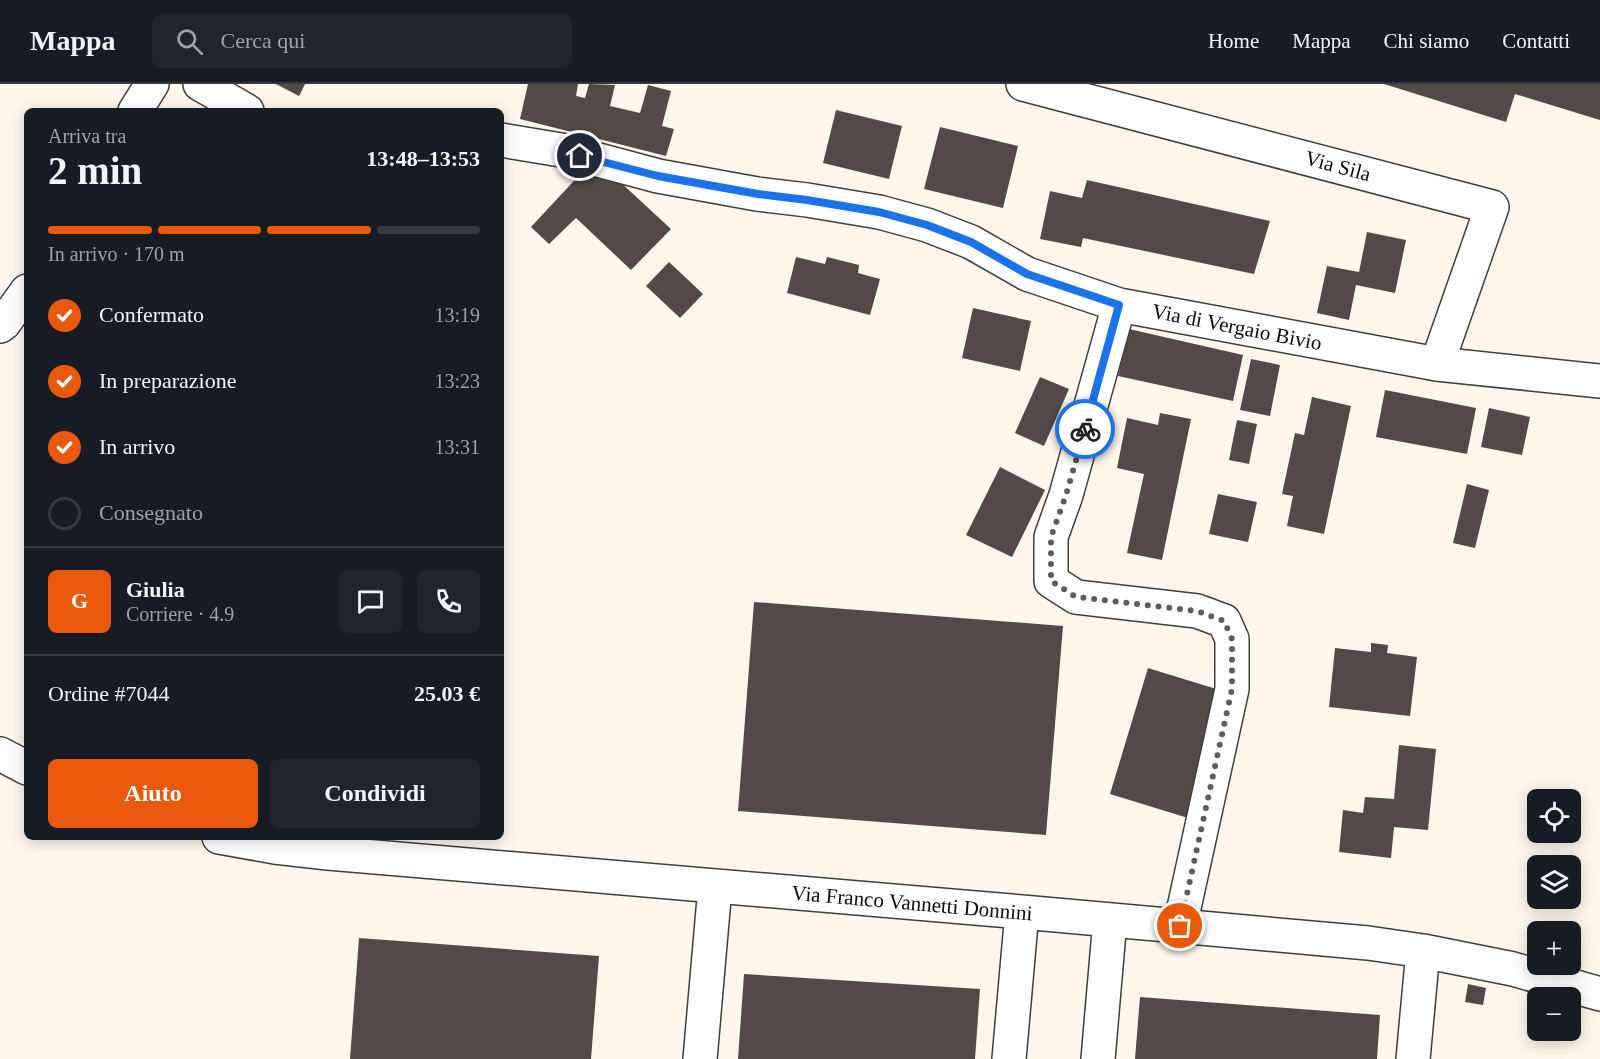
<!DOCTYPE html>
<html lang="it">
<head>
<meta charset="utf-8">
<style>
  body { margin:0; font-family:Georgia,serif; background:#20242c; color:#f1f3f6; height:100vh; display:flex; flex-direction:column; font-size:22px; white-space:nowrap }
  * { box-sizing:border-box; margin:0 }
  p { font-size:20px; color:#9ea1a6 }
  .icon { flex:none; width:33px; height:33px; fill:none; stroke:currentColor; stroke-width:2; stroke-linecap:round; stroke-linejoin:round }
  .map { position:relative; flex:1; overflow:hidden }
  .side { position:absolute; left:24px; top:24px; width:480px; height:732px; display:flex; flex-direction:column; background:#171b24; border-radius:9px; box-shadow:0 3px 15px #0003 }
  .side>* { flex:none }
  .buttons { position:absolute; left:1527px; top:705px; display:grid; gap:12px }
  .buttons a { display:grid; place-items:center; width:54px; height:54px; border-radius:9px; background:#171b24; box-shadow:0 3px 15px #0003; font-size:30px }
  .pin { position:absolute; display:grid; place-items:center; width:51px; height:51px; color:#fff; margin:-26px; border:3px solid #fff; border-radius:50%; box-shadow:0 2px 6px #0007 }
  .courier { position:absolute; display:grid; place-items:center; width:60px; height:60px; margin:-30px; border:4px solid #1a73e8; border-radius:50%; background:#fff; color:#222; box-shadow:0 2px 8px #0007 }
  .overview em { font-style:normal; font-weight:800 }
  .overview div { display:flex; flex-direction:column-reverse }
  .overview { display:flex; align-items:center; justify-content:space-between; height:102px; padding:0 24px }
  h1 { font-size:39px; font-weight:800; line-height:45px }
  .bar { display:grid; grid-template-columns:repeat(4,1fr); gap:9px 6px; align-content:center; height:72px; padding:0 24px }
  .bar i { height:8px; border-radius:4px; background:#363941 }
  .bar .active { background:#ea580c }
  .bar p { grid-column:span 4 }
  .line { display:flex; align-items:center; gap:15px; padding:0 24px; border-top:2px solid #363941 }
  .line div { flex:1 }
  .round { display:grid; place-items:center; flex:none; width:63px; height:63px; border-radius:9px; background:#20242c }
  ol { padding:0 24px; list-style:none }
  li { display:flex; align-items:center; gap:18px; height:66px }
  li p { margin-inline-start:auto }
  li .icon { padding:6px; border-radius:50%; background:#ea580c; color:#fff; stroke-width:4 }
  li:last-child { color:#9ea1a6 }
  li i { width:33px; height:33px; border:3px solid #363941; border-radius:50% }
  .action { display:flex; gap:12px; margin-top:auto; padding:12px 24px }
  .action a { flex:1; height:69px; border-radius:9px; background:#ea580c; color:#fff; font-size:24px; font-weight:800; line-height:69px; text-align:center }
  .action a+a { background:#20242c; color:#f1f3f6 }
  header { display:flex; align-items:center; gap:36px; box-sizing:border-box; height:84px; padding:0 30px; background:#171b24; border-bottom:2px solid #363941 }
  header strong { font-size:28px }
  nav { display:flex; gap:33px; margin-inline-start:auto; font-size:21px }
  .search { width:420px; height:54px; background:#20242c; display:flex; align-items:center; gap:15px; box-sizing:border-box; padding:0 21px; border-radius:9px; color:#9ea1a6; font-size:22px }
  .map>svg:first-child { display:block }
  .building { fill:#534a48 }
  .lines { fill:none; stroke-linecap:round; stroke-linejoin:round }
  .minor-casing { stroke:#3e3e3e; stroke-width:36 }
  .minor { stroke:#fff; stroke-width:33 }
  .done { stroke:#605d59; stroke-width:6; stroke-dasharray:0 10.8 }
  .route { stroke:#1a73e8; stroke-width:8 }
  .labels { text-anchor:middle; dominant-baseline:central; stroke-width:6; stroke-linejoin:round; paint-order:stroke }
  .street-label { font-size:21px; fill:#0b0b0b; stroke:#fff }
</style>
</head>
<body>
<header>
<strong>Mappa</strong>
<div class="search"><svg class="icon" aria-label="search" viewBox="0 0 24 24"><circle cx="10" cy="10" r="6"/><path d="M15 15l6 6"/></svg>Cerca qui</div>
<nav><a>Home</a><a>Mappa</a><a>Chi siamo</a><a>Contatti</a></nav>
</header>
<div class="map">
<svg width="1600" height="975" viewBox="0 0 1600 975">
  <rect width="100%" height="100%" fill="#fef6eb"/>
  <path class="building" d="M276 0H305L299 12Z
    M528 0H578L576 12 585 14 589 0 615 1 610 22 640 29 648 1 671 7 662 42 674 45 666 72 520 35Z
    M1384 0H1600V36L1515 10 1506 38Z
    M836 26 902 42 889 95 823 79Z
    M940 43 1018 62 1003 124 924 105Z
    M583 87 618 96 671 145 631 186 576 134 549 160 531 143Z
    M1087 96 1270 137 1254 190 1083 154 1081 163 1040 155 1050 107 1082 114Z
    M1367 148 1406 156 1395 209 1356 201 1349 236 1317 229 1327 182 1359 188Z
    M796 173 825 180 827 173 859 181 858 189 880 195 870 231 787 209Z
    M669 178 703 210 680 234 646 202Z
    M973 224 1031 237 1020 287 962 274Z
    M1129 245 1243 271 1233 317 1118 292Z
    M1251 275 1280 281 1270 332 1240 326Z
    M1040 293 1069 305 1044 362 1015 349Z
    M1385 306 1476 324 1467 370 1376 353Z
    M1312 313 1351 322 1324 450 1287 442 1293 412 1282 410 1295 349 1304 351Z
    M1489 324 1530 333 1522 371 1481 363Z
    M1160 329 1191 335 1162 476 1127 469 1144 390 1117 384 1127 334 1158 341Z
    M1237 336 1257 340 1249 380 1229 376Z
    M1000 383 1045 406 1012 473 966 451Z
    M1467 400 1489 406 1475 464 1453 459Z
    M1218 410 1257 418 1248 458 1209 450Z
    M754 518 1063 542 1046 751 738 727Z
    M1371 559 1388 561 1387 569 1417 573 1410 632 1329 623 1335 564 1371 568Z
    M1148 584 1226 608 1188 734 1110 710Z
    M1399 661 1436 665 1428 746 1394 743 1391 774 1339 768 1343 726 1363 729 1365 713 1394 715Z
    M359 854 599 872 591 975H350Z
    M744 890 980 905 975 975H738Z
    M1468 900 1486 904 1483 921 1465 918Z
    M1140 913 1380 931 1377 975H1135Z"/>
  <g class="lines">
    <defs>
      <path id="minor" d="M200 0 247 27
        M1023 0 1492 123 1437 280
        M135 27 152 0
        M501 56 561 66 658 92 757 110 807 116 879 128 927 141 971 158 1027 190 1119 221 1437 280 1600 297
        M1119 221 1066 411 1051 453V497L1076 513 1197 527 1224 537 1232 555V605L1180 842
        M0 242 4 239 27 207
        M0 670 27 684
        M219 753 275 763 328 769 1022 828 1368 859 1423 867 1513 885 1600 910
        M700 975 715 803
        M1009 975 1022 828
        M1098 975 1110 836
        M1413 975 1423 867"/>
    </defs>
    <use href="#minor" class="minor-casing"/>
    <use href="#minor" class="minor"/>
  </g>
  <g class="lines">
    <path class="done" d="M1085 345 1066 411 1051 453V497L1076 513 1197 527 1224 537 1232 555V605L1180 842"/>
    <path class="route" d="M580 72 658 92 758 110 807 116 879 128 927 141 971 158 1027 190 1119 221 1085 345"/>
  </g>
  <g class="labels">
    <g class="street-label">
      <text transform="translate(1338 82) rotate(15)">Via Sila</text>
      <text transform="translate(1237 243) rotate(11)">Via di Vergaio Bivio</text>
      <text transform="translate(912 819) rotate(5)">Via Franco Vannetti Donnini</text>
    </g>
  </g>
</svg>
<div class="buttons">
<a><svg class="icon" aria-label="locate" viewBox="0 0 24 24"><circle cx="12" cy="12" r="6"/><path d="M12 2v4M12 18v4M2 12h4M18 12h4"/></svg></a>
<a><svg class="icon" aria-label="layers" viewBox="0 0 24 24"><path d="M12 4l9 5-9 5-9-5zM3 14l9 5 9-5"/></svg></a>
<a>+</a>
<a>−</a>
</div>
<div class="pin" style="left:1180px;top:842px;background:#ea580c"><svg class="icon" aria-label="bag" viewBox="0 0 24 24"><path d="M5 8h14l-1 12H6zM9 8a3 3 0 0 1 6 0"/></svg></div>
<div class="pin" style="left:580px;top:72px;background:#1f2937"><svg class="icon" aria-label="home" viewBox="0 0 24 24"><path d="M3 11l9-7 9 7M6 9v11h12V9"/></svg></div>
<div class="courier" style="left:1085px;top:345px"><svg class="icon" aria-label="bike" viewBox="0 0 24 24"><circle cx="6" cy="16" r="4"/><circle cx="18" cy="16" r="4"/><path d="M6 16l4-8h5l3 8M10 8l3 8H6M13 5h3"/></svg></div>
<section class="side">
<div class="overview"><div><h1>2 min</h1><p>Arriva tra</p></div><em>13:48–13:53</em></div>
<div class="bar"><i class="active"></i><i class="active"></i><i class="active"></i><i></i><p>In arrivo · 170 m</p></div>
<ol>
<li><svg class="icon" aria-label="check" viewBox="0 0 24 24"><path d="M5 12l5 5 9-10"/></svg>Confermato<p>13:19</p></li>
<li><svg class="icon" aria-label="check" viewBox="0 0 24 24"><path d="M5 12l5 5 9-10"/></svg>In preparazione<p>13:23</p></li>
<li><svg class="icon" aria-label="check" viewBox="0 0 24 24"><path d="M5 12l5 5 9-10"/></svg>In arrivo<p>13:31</p></li>
<li><i></i>Consegnato</li>
</ol>
<div class="line" style="height:108px"><b class="round" style="background:#ea580c;color:#fff">G</b><div><b>Giulia</b><p>Corriere · 4.9</p></div><a class="round"><svg class="icon" aria-label="chat" viewBox="0 0 24 24"><path d="M4 5h16v11H9l-5 4z"/></svg></a><a class="round"><svg class="icon" aria-label="phone" viewBox="0 0 24 24"><path d="M5 4h4l2 5-3 2q2 4 5 5l2-3 5 2v4C11 20 4 13 5 4z"/></svg></a></div>
<div class="line" style="height:78px"><div>Ordine #7044</div><b>25.03 €</b></div>
<div class="action"><a>Aiuto</a><a>Condividi</a></div>
</section>
</div>
</body>
</html>
